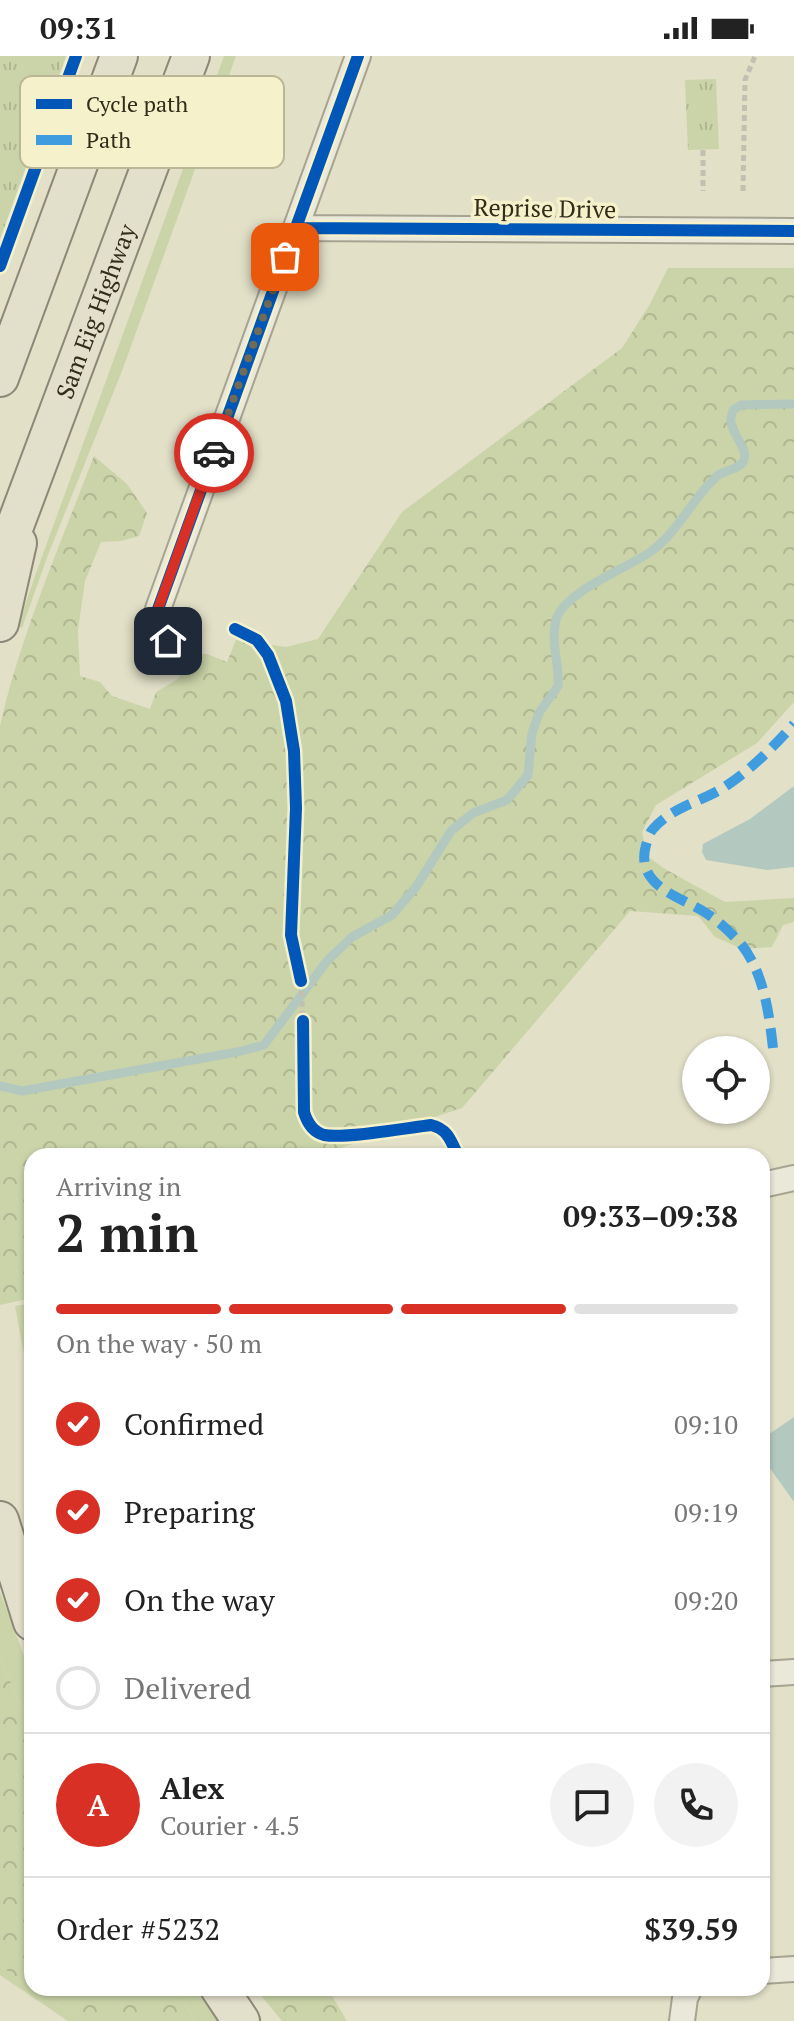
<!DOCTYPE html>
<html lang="en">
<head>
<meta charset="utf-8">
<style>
  body { margin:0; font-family:"PT Serif",serif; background:#f2f2f2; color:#222; height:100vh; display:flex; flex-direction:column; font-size:30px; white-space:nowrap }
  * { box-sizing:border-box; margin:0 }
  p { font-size:26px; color:#767676 }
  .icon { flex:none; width:44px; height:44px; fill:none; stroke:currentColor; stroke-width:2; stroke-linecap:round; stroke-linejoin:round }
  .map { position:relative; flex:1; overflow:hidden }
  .sheet { position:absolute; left:24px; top:1092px; width:746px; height:848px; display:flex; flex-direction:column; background:#fff; border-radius:24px; box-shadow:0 2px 6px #0004 }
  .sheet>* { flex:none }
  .controls { position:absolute; left:682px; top:980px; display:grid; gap:16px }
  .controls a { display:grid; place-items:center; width:88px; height:88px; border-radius:50%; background:#fff; box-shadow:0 2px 6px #0004; font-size:40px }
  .pin { position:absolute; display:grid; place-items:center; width:68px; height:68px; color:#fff; margin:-34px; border-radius:16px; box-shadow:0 4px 12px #0006 }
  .courier { position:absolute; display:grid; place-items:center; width:80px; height:80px; margin:-40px; border:6px solid #d93025; border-radius:50%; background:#fff; color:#222; box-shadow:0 2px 10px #0007 }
  .head em { font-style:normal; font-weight:700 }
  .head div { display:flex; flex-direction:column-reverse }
  .head { display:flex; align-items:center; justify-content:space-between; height:136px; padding:0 32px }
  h1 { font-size:52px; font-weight:700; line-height:60px }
  .bar { display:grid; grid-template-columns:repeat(4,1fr); gap:12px 8px; align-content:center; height:96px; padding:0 32px }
  .bar i { height:10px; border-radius:6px; background:#e0e0e0 }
  .bar .on { background:#d93025 }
  .bar p { grid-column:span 4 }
  .line { display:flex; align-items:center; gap:20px; padding:0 32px; border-top:2px solid #e0e0e0 }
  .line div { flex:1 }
  .round { display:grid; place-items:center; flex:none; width:84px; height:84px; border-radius:42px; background:#f2f2f2 }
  ol { padding:0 32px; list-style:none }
  li { display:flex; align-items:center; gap:24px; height:88px }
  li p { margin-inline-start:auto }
  li .icon { padding:8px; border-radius:50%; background:#d93025; color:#fff; stroke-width:4 }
  li:last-child { color:#767676 }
  li i { width:44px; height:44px; border:4px solid #e0e0e0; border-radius:50% }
  .status { display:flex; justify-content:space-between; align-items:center; height:56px; padding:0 40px; background:#fff; direction:ltr }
  .status svg { height:22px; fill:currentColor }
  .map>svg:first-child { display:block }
  .grass { fill:#cbd4a9 }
  .forest { fill:url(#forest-crowns) }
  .park { fill:url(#park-tufts) }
  .water { fill:#b3c8bf }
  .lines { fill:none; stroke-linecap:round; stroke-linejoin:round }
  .stream { stroke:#b3c8bf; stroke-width:9 }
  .street-casing { stroke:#a6a391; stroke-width:28 }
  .primary-casing { stroke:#8c8878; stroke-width:40 }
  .path { stroke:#c2c0b1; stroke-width:5; stroke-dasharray:6 4; stroke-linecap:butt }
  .street { stroke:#eae8d9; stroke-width:24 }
  .primary { stroke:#e2dfca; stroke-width:36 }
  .quiet { stroke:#3e9cdf; stroke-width:10; stroke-dasharray:20 10; stroke-linecap:butt }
  .cycleway-casing { stroke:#f5f1cb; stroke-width:17 }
  .cycleway { stroke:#0057b8; stroke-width:12 }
  .done { stroke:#706b57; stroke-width:8; stroke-dasharray:0 14.4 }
  .route { stroke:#d93025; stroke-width:10 }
  .labels { text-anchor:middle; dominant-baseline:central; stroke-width:7; stroke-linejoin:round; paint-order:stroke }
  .street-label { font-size:24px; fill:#332c1a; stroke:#f5f1cb }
  .key { fill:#f5f1cb; stroke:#bbb696; stroke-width:2 }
  .key-label { font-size:22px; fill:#332c1a }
</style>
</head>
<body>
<div class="status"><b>09:31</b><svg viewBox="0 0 49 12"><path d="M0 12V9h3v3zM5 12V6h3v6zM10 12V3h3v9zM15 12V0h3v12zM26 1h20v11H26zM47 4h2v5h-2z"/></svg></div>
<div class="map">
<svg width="794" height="1965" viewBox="0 0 794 1965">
  <defs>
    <pattern id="forest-crowns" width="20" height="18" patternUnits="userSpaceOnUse" patternTransform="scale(2)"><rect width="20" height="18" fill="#cbd4a9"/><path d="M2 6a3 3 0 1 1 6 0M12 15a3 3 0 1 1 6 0" fill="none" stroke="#afb691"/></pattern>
    <pattern id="park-tufts" width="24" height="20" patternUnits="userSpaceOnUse" patternTransform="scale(2)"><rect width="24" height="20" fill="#cbd4a9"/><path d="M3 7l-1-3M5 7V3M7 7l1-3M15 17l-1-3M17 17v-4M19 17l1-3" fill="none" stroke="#afb691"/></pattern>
  </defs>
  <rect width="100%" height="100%" fill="#e2e0c7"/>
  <path class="grass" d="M224 0H236L122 315 48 499 22 572 18 570 35 520Z
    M32 1247V1342L15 1250Z
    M0 1536 32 1621V1678L0 1601Z
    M0 1910 83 1965H68L0 1919Z
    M174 1932H203L228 1965H196Z"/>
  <path class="forest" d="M668 212H794V646L757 687 656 749 642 776 647 800 665 813 725 846 794 842V866L783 869 772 891 742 893 715 881 698 860 630 855 462 1052 316 1100H32V1242L0 1249V670C20 581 61 486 94 400L127 428 147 457 139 480 121 485 101 486 85 525 78 574 80 620 100 626 112 640 150 653 156 636 178 623 190 598H207L227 606 236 584 286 591 318 583 402 456 622 292 650 248Z
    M0 1601 32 1678V1931L0 1910Z
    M33 1932H174L196 1965H83Z
    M255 1932H322L332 1940 347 1965H282Z"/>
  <path class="park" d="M0 0H66L0 183Z
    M716 23 719 93 688 94 685 24Z"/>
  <path class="water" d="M794 730V811L767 814 706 804 702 796 703 788 750 763Z
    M794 1361V1446L762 1401V1383Z"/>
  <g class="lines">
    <path class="stream" d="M0 1030 22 1035 237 996 264 989 327 905 352 881 392 859 416 831 451 775 473 757 507 744 528 719 532 677 539 657 558 630C560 608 550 587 556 564 564 535 629 512 653 494 679 474 692 443 717 420 724 414 738 414 743 406 750 394 732 379 731 366 730 362 732 358 733 354L741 349 794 348"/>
    <defs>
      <path id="street" d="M296 172 794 175
        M168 585 158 553 358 0
        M762 1129 794 1122
        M762 1618 794 1616
        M762 1915 794 1913
        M682 1965 685 1942 690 1932"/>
      <g id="primary">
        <path d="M0 322 119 0"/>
        <path id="s1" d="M0 510 191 0"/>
        <path d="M0 567 18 487"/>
        <path d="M0 1464 32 1566"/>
        <path d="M219 1932 241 1965"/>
      </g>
    </defs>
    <use href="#street" class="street-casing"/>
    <use href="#primary" class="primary-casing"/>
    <path class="path" d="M703 94V135
      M743 135 745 24 755 0
      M301 925 303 965"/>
    <use href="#street" class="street"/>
    <use href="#primary" class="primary"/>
    <path class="quiet" d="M773 992C769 957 764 917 741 888 732 878 721 867 709 859 684 841 634 832 646 789 648 784 649 777 653 773 673 750 702 746 726 730 752 713 774 690 794 668"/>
    <defs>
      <path id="cycleway" d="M296 172 794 175
        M0 210 76 0
        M235 573 257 584 268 599 286 645 294 695 296 752 291 879 301 925
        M168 585 158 553 358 0
        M303 965 304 1056C307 1066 313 1076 324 1079 346 1083 406 1072 431 1069 448 1073 451 1085 458 1100"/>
    </defs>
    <use href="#cycleway" class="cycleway-casing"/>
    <use href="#cycleway" class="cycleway"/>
  </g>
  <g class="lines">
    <path class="done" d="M214 397 285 201"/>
    <path class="route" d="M168 585 158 553 214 397"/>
  </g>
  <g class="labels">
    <g class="street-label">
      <text transform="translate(545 152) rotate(1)">Reprise Drive</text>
      <text stroke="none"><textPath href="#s1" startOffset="272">Sam Eig Highway</textPath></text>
    </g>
  </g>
  <rect x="20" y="20" width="264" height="92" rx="12" class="key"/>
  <rect x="36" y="43" width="36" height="10" fill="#0057b8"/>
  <rect x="36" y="79" width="36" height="10" fill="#3e9cdf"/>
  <g class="key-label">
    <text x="86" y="56">Cycle path</text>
    <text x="86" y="92">Path</text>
  </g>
</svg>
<div class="controls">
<a><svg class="icon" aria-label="locate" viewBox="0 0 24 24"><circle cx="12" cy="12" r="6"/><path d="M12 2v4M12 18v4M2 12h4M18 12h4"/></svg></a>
</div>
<div class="pin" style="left:285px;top:201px;background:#ea580c"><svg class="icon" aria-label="bag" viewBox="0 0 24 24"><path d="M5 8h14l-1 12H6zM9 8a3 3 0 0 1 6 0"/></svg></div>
<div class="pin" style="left:168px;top:585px;background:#1f2937"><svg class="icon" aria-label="home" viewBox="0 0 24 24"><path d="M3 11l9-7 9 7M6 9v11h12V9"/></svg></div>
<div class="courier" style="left:214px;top:397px"><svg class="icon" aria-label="car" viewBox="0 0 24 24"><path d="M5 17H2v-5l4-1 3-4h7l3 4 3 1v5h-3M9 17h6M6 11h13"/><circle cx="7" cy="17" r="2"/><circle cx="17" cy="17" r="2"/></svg></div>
<section class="sheet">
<div class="head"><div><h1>2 min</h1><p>Arriving in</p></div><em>09:33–09:38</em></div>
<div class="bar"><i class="on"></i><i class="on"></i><i class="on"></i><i></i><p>On the way · 50 m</p></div>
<ol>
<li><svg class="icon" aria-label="check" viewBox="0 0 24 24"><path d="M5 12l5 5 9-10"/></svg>Confirmed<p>09:10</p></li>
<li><svg class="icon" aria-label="check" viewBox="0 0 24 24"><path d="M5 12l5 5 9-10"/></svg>Preparing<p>09:19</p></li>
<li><svg class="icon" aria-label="check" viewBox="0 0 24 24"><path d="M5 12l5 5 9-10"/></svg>On the way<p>09:20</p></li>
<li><i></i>Delivered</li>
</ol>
<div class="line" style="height:144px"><b class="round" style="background:#d93025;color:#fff">A</b><div><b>Alex</b><p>Courier · 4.5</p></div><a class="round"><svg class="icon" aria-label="chat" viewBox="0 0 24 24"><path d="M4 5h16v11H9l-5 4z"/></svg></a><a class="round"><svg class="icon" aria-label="phone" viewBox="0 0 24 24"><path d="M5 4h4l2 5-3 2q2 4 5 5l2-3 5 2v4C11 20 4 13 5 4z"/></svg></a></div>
<div class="line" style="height:104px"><div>Order #5232</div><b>$39.59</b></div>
</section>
</div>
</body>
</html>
